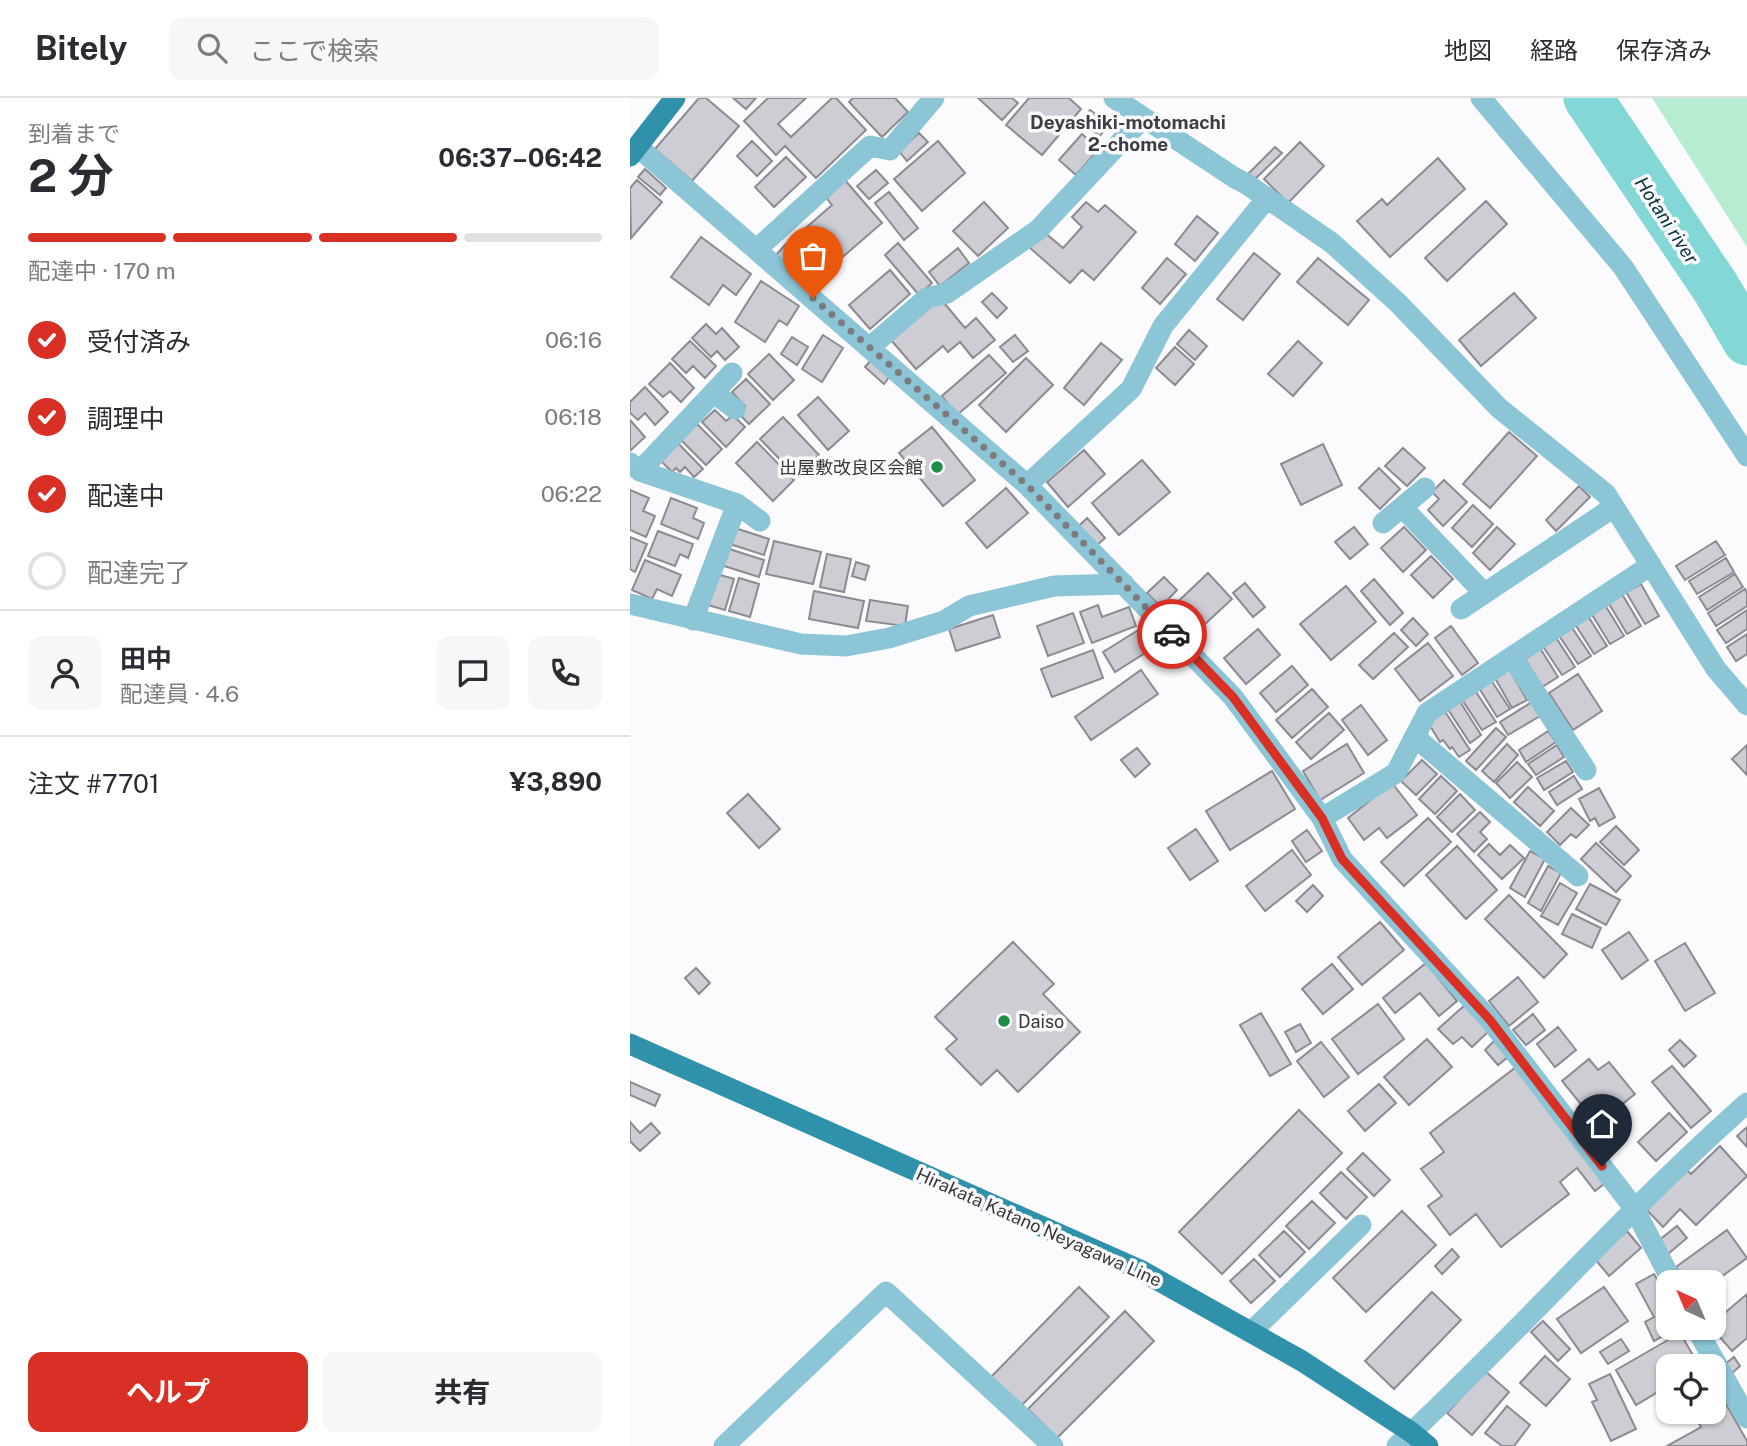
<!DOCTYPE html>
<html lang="ja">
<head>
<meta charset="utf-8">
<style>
  body { margin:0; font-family:"Public Sans","Noto Sans JP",sans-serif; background:#f7f7f7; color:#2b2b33; height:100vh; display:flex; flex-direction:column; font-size:26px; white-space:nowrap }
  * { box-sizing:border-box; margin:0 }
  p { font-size:23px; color:#7c7c81 }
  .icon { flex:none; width:38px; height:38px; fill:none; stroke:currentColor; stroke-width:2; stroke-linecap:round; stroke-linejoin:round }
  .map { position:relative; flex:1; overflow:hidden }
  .sheet { display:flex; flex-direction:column; background:#fff; width:630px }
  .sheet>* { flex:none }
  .needle { width:46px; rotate:316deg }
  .tools { position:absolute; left:1026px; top:1172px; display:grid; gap:14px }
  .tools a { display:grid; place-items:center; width:70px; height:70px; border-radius:14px; background:#fff; box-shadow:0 2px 5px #0004; font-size:35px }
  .pin { position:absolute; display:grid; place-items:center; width:60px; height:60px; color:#fff; margin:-72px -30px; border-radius:50% 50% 50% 0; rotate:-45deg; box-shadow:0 0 7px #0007 }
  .pin .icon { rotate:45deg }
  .courier { position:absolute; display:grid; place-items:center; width:70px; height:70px; margin:-35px; border:5px solid #d93025; border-radius:50%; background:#fff; color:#222; box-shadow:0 2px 9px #0007 }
  .head em { font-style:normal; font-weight:700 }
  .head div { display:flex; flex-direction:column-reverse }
  .head { display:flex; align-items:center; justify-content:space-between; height:119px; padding:0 28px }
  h1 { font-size:46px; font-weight:700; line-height:52px }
  .bar { display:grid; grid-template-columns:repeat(4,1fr); gap:10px 7px; align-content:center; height:84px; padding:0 28px }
  .bar i { height:9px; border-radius:5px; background:#e1e1e2 }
  .bar .current { background:#d93025 }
  .bar p { grid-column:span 4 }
  .line { display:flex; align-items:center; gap:18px; padding:0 28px; border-top:2px solid #e1e1e2 }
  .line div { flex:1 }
  .round { display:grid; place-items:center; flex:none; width:74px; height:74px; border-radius:14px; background:#f7f7f7 }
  ol { padding:0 28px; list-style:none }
  li { display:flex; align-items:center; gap:21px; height:77px }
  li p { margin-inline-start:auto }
  li .icon { padding:7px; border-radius:50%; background:#d93025; color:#fff; stroke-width:4 }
  li:last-child { color:#7c7c81 }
  li i { width:38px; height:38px; border:4px solid #e1e1e2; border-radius:50% }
  .action { display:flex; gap:14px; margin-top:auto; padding:14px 28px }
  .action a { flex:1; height:80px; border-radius:14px; background:#d93025; color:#fff; font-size:28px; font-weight:700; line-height:80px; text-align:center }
  .action a+a { background:#f7f7f7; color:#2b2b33 }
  header { display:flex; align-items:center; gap:42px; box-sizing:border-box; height:98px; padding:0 35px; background:#fff; border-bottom:2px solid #e1e1e2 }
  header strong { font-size:33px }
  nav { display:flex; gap:38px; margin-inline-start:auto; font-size:24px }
  .search { width:490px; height:63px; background:#f7f7f7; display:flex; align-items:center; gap:18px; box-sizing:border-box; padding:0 24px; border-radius:14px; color:#7c7c81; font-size:26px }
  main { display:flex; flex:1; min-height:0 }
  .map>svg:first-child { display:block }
  .green { fill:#b8ecd2 }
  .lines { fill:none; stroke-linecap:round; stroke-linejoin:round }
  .river { stroke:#84d7d7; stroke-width:49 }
  .building { fill:#cdcdd3; stroke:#8b8b91; stroke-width:2 }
  .minor { stroke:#8cc5d6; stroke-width:21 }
  .major { stroke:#3091ab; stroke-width:21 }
  .done { stroke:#7c7c7f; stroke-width:7; stroke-dasharray:0 12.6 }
  .route { stroke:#d93025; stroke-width:9 }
  .poi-dot { fill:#1e8d45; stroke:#fbfbfe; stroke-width:2.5 }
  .labels { text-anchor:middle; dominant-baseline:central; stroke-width:7; stroke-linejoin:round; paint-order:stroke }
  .poi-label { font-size:18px; fill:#38383b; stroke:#fbfbfe; text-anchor:end }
  .street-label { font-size:18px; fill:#38383b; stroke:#fbfbfe }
  .neighbourhood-label { font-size:19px; font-weight:bold; fill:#3c3c41; stroke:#fbfbfe }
  .water-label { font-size:19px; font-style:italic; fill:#083233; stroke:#fbfbfe }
</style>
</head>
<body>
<header>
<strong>Bitely</strong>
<div class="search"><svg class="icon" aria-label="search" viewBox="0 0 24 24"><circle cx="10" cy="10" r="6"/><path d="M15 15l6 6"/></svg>ここで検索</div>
<nav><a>地図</a><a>経路</a><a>保存済み</a></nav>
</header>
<main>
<section class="sheet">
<div class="head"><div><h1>2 分</h1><p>到着まで</p></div><em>06:37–06:42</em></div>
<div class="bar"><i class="current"></i><i class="current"></i><i class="current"></i><i></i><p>配達中 · 170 m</p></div>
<ol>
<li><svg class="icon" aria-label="check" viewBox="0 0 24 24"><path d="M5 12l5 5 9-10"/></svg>受付済み<p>06:16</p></li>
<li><svg class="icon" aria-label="check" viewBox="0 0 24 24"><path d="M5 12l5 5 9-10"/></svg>調理中<p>06:18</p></li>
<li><svg class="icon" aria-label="check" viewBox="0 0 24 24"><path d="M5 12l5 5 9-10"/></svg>配達中<p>06:22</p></li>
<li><i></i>配達完了</li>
</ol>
<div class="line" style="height:126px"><a class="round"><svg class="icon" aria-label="person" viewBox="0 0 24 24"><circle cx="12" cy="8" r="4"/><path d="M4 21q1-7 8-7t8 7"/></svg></a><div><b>田中</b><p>配達員 · 4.6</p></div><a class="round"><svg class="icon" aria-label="chat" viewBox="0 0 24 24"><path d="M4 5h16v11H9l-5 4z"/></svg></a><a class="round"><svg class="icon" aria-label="phone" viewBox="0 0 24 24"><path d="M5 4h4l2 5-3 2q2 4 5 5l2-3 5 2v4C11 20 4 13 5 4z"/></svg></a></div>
<div class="line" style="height:91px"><div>注文 #7701</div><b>¥3,890</b></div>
<div class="action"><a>ヘルプ</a><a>共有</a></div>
</section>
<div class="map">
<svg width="1117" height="1348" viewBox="0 0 1117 1348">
  <rect width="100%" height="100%" fill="#fbfbfe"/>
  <path class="green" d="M1022 0H1117V149Z"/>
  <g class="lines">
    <path class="river" d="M958 0 1086 190 1117 243"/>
  </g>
  <path class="building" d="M69 0H76L109 28 62 83 25 51Z
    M103 0H126L116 11Z
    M138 0H176L148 26 161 39 202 0H206L236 32 186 80 155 48 146 57 114 23Z
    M223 0H265L278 14 252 39 219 4Z
    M348 0H382L388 5 372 22Z
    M399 0H439L451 11 412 57 376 27Z
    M460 12 479 26 470 38 451 25Z
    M289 35 298 44 277 63 269 53Z
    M452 36 469 51 446 77 429 62Z
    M122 43 142 63 127 78 107 58Z
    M308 43 335 75 292 113 264 81Z
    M670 44 694 68 658 105 634 81Z
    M645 49 652 55 624 82 618 76Z
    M156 59 176 79 144 109 125 89Z
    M808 60 835 91 760 159 727 123 752 101 757 107Z
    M15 71 36 90 30 97 8 79Z
    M246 72 258 85 239 101 227 88Z
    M214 81 252 125 201 169 171 134 202 107 195 98Z
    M7 82 32 104 1 140 0 90Z
    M259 94 288 130 274 142 245 105Z
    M856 103 877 126 817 183 795 160Z
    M354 104 378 130 348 158 323 133Z
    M456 104 468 114 475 107 506 134 464 182 452 172 440 185 400 150 414 134 433 150 452 129 442 119Z
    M567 118 588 135 565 163 545 146Z
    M71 139 121 176 106 197 93 187 79 207 41 179Z
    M268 145 302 185 289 197 255 157Z
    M156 146 178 166 167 178 145 158Z
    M328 150 339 165 310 188 299 174Z
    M624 155 650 176 613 222 587 201Z
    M537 160 556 176 530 206 512 190Z
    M688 160 739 202 718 227 667 184Z
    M260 172 280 196 240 231 219 207Z
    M131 183 169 208 157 227 149 222 135 244 105 224Z
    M362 195 377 210 367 220 352 204Z
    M884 195 906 220 851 268 829 242Z
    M310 200 335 230 346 220 365 242 343 260 330 244 318 254 313 248 286 271 261 242Z
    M76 226 86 236 92 230 109 249 95 262 87 253 81 259 62 240Z
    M559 232 577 248 565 262 547 246Z
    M193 237 213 250 192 284 172 271Z
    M385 237 398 253 383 264 370 249Z
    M162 239 178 249 167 267 151 256Z
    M60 243 86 268 75 280 63 268 56 275 42 261Z
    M668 243 692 265 663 298 638 276Z
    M471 245 492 262 454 307 434 290Z
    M545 249 564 266 545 287 526 270Z
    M139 256 164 282 143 302 118 276Z
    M359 257 376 275 327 317 312 298Z
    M396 260 423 287 376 334 349 307Z
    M241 262 260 278 254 286 235 269Z
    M40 265 64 290 51 304 40 293 33 299 19 286Z
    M116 281 140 306 119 326 108 315 115 308 102 294Z
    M15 289 38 314 25 327 15 315 8 322 0 315V304Z
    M188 299 219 333 198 352 168 317Z
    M85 312 96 323 103 317 115 329 96 349 72 324Z
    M153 319 189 357 167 379 130 341Z
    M0 322 15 339 0 353Z
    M65 324 92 351 76 367 49 340Z
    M302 329 345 382 313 408 269 355Z
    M879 334 907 358 860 410 833 386Z
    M46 343 73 371 64 379 55 369 50 374 46 370 42 374 28 360Z
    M127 344 164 382 143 403 106 365Z
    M693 346 712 387 671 407 651 366Z
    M773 350 795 370 777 388 755 368Z
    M454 352 475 376 438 409 417 384Z
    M512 362 540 394 489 437 462 405Z
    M749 370 770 391 750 411 729 390Z
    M814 382 837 404 813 428 798 412 809 401 802 394Z
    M949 388 960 399 926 433 916 422Z
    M376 390 398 415 357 450 336 425Z
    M0 392 19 400 13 413 25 418 16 439 0 432Z
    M41 400 67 410 63 420 74 425 68 441 31 426Z
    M843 407 863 426 842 449 822 430Z
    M457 420 475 440 465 449 448 429Z
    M724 429 738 446 720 461 705 444Z
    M774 429 796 452 773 474 751 450Z
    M867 429 885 446 860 472 843 455Z
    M105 430 139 441 134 457 100 446Z
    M28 433 63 446 58 460 50 456 45 468 18 458Z
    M0 439 17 446 5 474 0 471Z
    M144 443 191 454 183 486 136 476Z
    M1086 443 1095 457 1055 482 1046 468Z
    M96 450 134 462 129 479 91 467Z
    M197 456 221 461 214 494 190 489Z
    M801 458 823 481 803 500 781 477Z
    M1096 460 1104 474 1067 496 1059 483Z
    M15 462 51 477 42 498 27 491 22 501 2 492Z
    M226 464 239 468 235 482 222 478Z
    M578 475 602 501 560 540 537 514Z
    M87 476 104 481 95 512 78 507Z
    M1105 476 1113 489 1077 512 1069 499Z
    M534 479 547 492 531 509 517 495Z
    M109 480 129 486 120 519 99 513Z
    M744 481 773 515 760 527 731 493Z
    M615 485 635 509 623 519 603 495Z
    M1011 486 1029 518 1015 526 996 494Z
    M716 488 746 524 701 562 670 526Z
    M1115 491 1117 495V508L1086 528 1078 515Z
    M184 493 234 503 228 530 179 521Z
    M992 496 1011 528 997 536 978 504Z
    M240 502 278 508 275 528 236 523Z
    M468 507 472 519 499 509 506 528 462 545 450 514Z
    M975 507 994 538 980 546 961 515Z
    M1117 512V531L1096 545 1087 532Z
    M443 515 454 545 418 558 407 528Z
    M363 517 370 539 326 553 319 531Z
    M958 518 977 548 964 556 945 526Z
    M783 520 798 536 786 548 771 532Z
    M821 528 848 565 832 577 805 540Z
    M941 528 961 558 948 566 928 536Z
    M510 531 523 550 485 574 473 554Z
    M628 531 650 557 616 586 594 560Z
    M764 535 778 549 743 581 729 567Z
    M1117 536V556L1106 563 1097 549Z
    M925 538 945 569 932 577 912 547Z
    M798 545 823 578 790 603 765 571Z
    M910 550 928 579 912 589 894 559Z
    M463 552 473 580 422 599 411 571Z
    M662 568 678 587 646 614 630 595Z
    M879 571 897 602 882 610 865 580Z
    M511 572 528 596 461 642 445 619Z
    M948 576 972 613 943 632 919 595Z
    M861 582 880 611 867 619 849 590Z
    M682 591 698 609 662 640 646 622Z
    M844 591 866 624 852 632 831 600Z
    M829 602 851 637 840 645 817 610Z
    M902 604 910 618 878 637 870 624Z
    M731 607 757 642 738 657 712 622Z
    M814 612 840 652 829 659 822 649 820 651 813 642 810 644 797 623Z
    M699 615 714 632 681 661 666 644Z
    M866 630 876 639 846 672 836 663Z
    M918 633 926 644 896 664 889 652Z
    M717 646 734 675 690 702 673 673Z
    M877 646 888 657 864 684 852 673Z
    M927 647 934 659 906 677 898 666Z
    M1117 647V677L1102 661Z
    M507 650 520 666 505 679 491 662Z
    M792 662 807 676 786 697 771 683Z
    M936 663 943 674 914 692 907 680Z
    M887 664 902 679 880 700 866 685Z
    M642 673 665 711 600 752 576 713Z
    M811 678 827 693 805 716 789 701Z
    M944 678 952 691 927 707 919 694Z
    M762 685 787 717 757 740 749 730 734 742 718 720Z
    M898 689 924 713 910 728 884 704Z
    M969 690 985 719 969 728 965 720 960 723 949 701Z
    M118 696 150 731 129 750 97 715Z
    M830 696 845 712 822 734 807 719Z
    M941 710 959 727 946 740 941 736 930 747 917 734Z
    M850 714 860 724 850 734 857 741 844 754 827 736Z
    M798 720 821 744 774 788 751 764Z
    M986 728 1009 752 994 767 970 744Z
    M566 731 588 763 560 782 538 750Z
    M677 732 692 753 676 764 662 743Z
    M966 745 1001 778 986 794 951 761Z
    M859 746 870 757 880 747 894 760 872 781 848 757Z
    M827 748 867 792 836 821 796 777Z
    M662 752 681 777 635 813 616 788Z
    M900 753 915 761 895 799 880 790Z
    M918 768 931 775 911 813 898 805Z
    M930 785 947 795 928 827 911 818Z
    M960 786 990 802 976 827 946 811Z
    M683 787 693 798 677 814 666 803Z
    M879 797 937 856 914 880 855 821Z
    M942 816 971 830 962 850 932 836Z
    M750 824 774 852 732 887 708 859Z
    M999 834 1018 862 992 881 972 852Z
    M383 844 424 886 413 896 450 934 388 994 367 972 351 987 316 951 327 941 305 919Z
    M1055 845 1085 895 1055 913 1025 863Z
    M796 865 827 903 809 918 790 895 765 915 753 900Z
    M702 866 723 891 693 916 672 891Z
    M66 870 80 885 69 896 55 880Z
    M888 879 908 904 879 928 859 903Z
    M748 906 774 941 728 976 702 941Z
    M835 907 859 933 842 949 832 939 823 946 808 931Z
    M631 915 661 966 640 978 610 927Z
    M903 916 915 932 896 947 883 932Z
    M670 926 681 945 666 954 655 934Z
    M928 929 946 952 925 969 907 946Z
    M797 941 822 969 779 1007 754 979Z
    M1050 942 1066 958 1054 969 1039 952Z
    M864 943 878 959 868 967 855 952Z
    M691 944 719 979 694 999 667 963Z
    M959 961 968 972 979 964 1005 996 967 1026 932 983Z
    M890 966 979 1082 965 1093 947 1070 930 1084 939 1096 871 1149 846 1116 820 1137 798 1108 812 1098 791 1071 814 1054 800 1035Z
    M1042 968 1081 1013 1061 1030 1022 984Z
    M0 984 30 997 25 1008 0 997Z
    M749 986 766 1005 735 1033 718 1013Z
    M669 1012 712 1055 592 1176 549 1134Z
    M1039 1015 1057 1034 1026 1063 1008 1044Z
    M0 1024 10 1035 21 1025 30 1035 10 1053 0 1043Z
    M1117 1029V1049L1107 1038Z
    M1090 1048 1117 1078 1066 1127 1050 1111 1033 1129 1015 1110 1056 1071 1061 1076Z
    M733 1055 760 1082 744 1098 717 1071Z
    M711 1074 737 1099 716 1121 690 1095Z
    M682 1103 705 1125 679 1151 656 1128Z
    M772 1113 806 1147 736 1214 703 1180Z
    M1047 1128 1057 1140 1038 1156 1028 1143Z
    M1097 1132 1117 1160 1083 1185H1057L1046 1169Z
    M654 1133 675 1154 650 1179 629 1157Z
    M997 1133 1011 1150 979 1178 965 1161Z
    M822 1151 829 1159 812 1176 805 1168Z
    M624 1161 645 1183 621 1205 600 1183Z
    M1024 1176 1038 1202V1230H1047L1024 1243 1015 1224 1024 1219 1006 1186Z
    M449 1189 479 1219 391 1308 361 1279Z
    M974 1189 998 1223 951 1255 927 1221Z
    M802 1194 831 1222 764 1291 735 1263Z
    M1117 1196V1240L1102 1253 1082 1230 1083 1225Z
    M495 1213 524 1243 427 1340 398 1311Z
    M913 1223 940 1251 928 1263 901 1234Z
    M1050 1235 1070 1269H1038V1300L1033 1291 1006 1307 986 1272Z
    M991 1241 999 1253 978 1266 970 1254Z
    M915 1258 940 1281 916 1308 890 1285Z
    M1104 1259 1110 1268 1102 1275 1095 1266Z
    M855 1273 879 1294 842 1337 817 1315Z
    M980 1276 1006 1331 981 1343 962 1304 967 1302 959 1286Z
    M1083 1283 1117 1343V1348H1037L1071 1329 1063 1314H1083Z
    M877 1308 900 1327 884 1348H872L855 1335Z"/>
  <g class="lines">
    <path class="minor" d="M484 0 605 80 615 85 702 145 768 205 869 310 976 396 1086 571 1117 607
      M851 0 993 169 1117 358
      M8 49 397 387 603 599 692 720 712 761 860 922 1004 1110 1043 1185
      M127 151 240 48 260 52 304 0
      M240 249 297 200 317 195 408 132 513 20
      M84 295 105 311
      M0 365 10 373 107 406 130 423
      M10 373 102 275
      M397 387 501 291 533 228 637 100
      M773 410 854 495
      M753 425 795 390
      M0 506 171 546 216 548 259 540 314 523 339 508 424 488 494 486
      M831 511 984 409
      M63 522 107 406
      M882 559 956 672
      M785 639 948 778
      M692 720 766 675 797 615 1021 467
      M1066 1230 1117 1320
      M621 1234 731 1127
      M94 1348 256 1194 423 1348
      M767 1348C887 1237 994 1114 1117 1005"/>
    <path class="major" d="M0 58 45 0
      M0 946 510 1172 672 1263 781 1334 798 1348"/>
  </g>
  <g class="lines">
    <path class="done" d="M183 200 397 387 542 536"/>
    <path class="route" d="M542 536 603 599 692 720 712 761 860 922 972 1068"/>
  </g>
  <g class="poi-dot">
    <circle cx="307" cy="369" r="7"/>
    <circle cx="374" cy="923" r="7"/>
  </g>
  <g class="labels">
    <g class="poi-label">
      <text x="293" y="369">出屋敷改良区会館</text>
      <text x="388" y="923" text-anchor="start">Daiso</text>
    </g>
    <g class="street-label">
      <text transform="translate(409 1129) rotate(24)">Hirakata Katano Neyagawa Line</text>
    </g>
    <g class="neighbourhood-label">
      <text x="498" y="24">Deyashiki-motomachi<tspan x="498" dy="22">2-chome</tspan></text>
    </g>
    <g class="water-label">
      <text transform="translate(1037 122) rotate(57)">Hotani river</text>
    </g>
  </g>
</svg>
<div class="tools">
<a><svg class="needle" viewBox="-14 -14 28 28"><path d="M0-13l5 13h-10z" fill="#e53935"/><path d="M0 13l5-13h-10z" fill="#7c7c81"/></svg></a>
<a><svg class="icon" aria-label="locate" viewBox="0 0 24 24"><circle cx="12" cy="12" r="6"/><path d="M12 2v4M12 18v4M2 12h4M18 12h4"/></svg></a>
</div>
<div class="pin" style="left:183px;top:200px;background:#ea580c"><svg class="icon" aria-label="bag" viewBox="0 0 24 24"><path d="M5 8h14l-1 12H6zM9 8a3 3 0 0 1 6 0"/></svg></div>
<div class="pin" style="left:972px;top:1068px;background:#1f2937"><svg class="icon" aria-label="home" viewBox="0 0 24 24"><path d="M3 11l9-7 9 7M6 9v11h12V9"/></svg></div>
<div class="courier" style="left:542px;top:536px"><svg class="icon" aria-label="car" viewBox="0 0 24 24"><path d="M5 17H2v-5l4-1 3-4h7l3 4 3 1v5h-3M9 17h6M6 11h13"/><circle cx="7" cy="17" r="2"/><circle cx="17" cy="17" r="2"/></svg></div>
</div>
</main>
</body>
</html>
